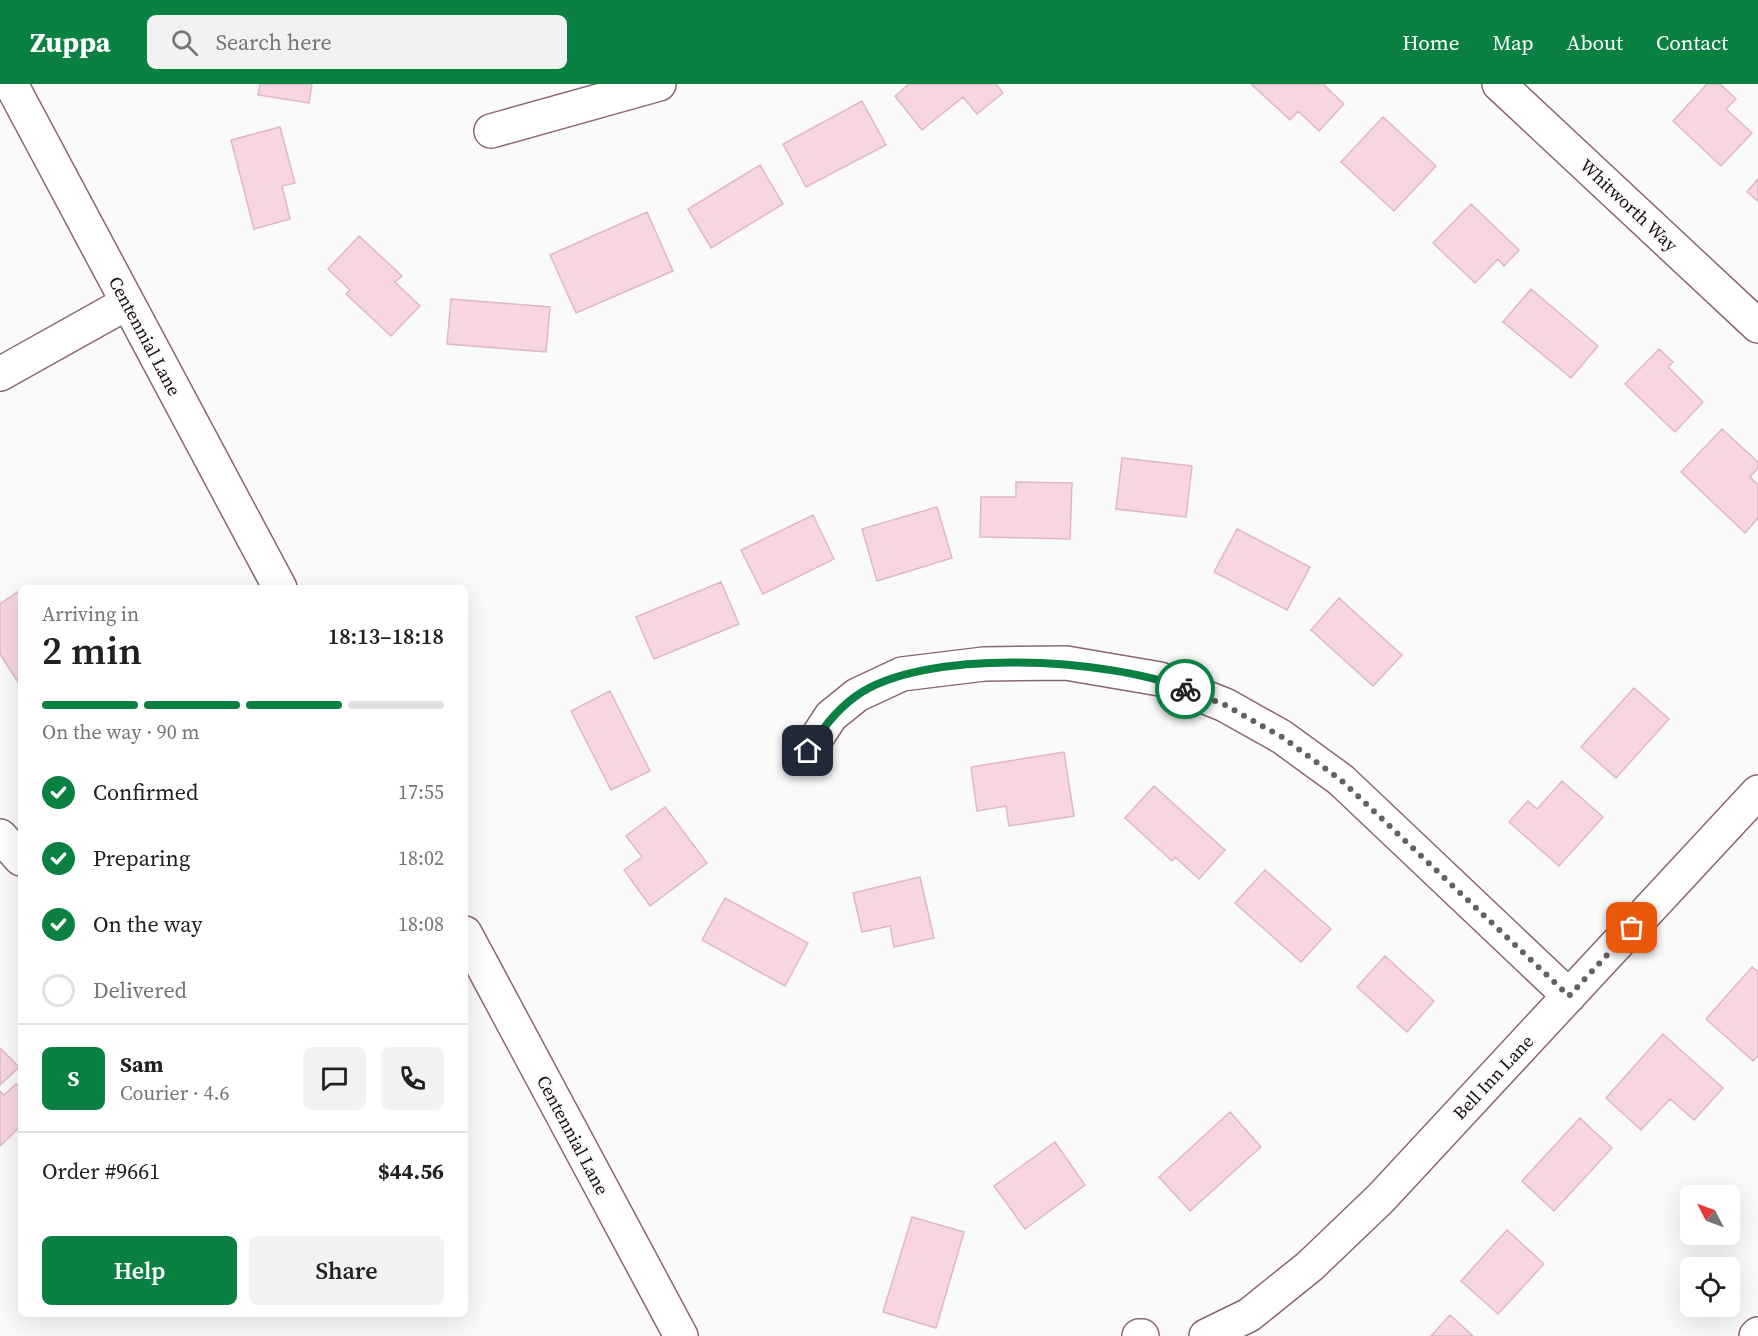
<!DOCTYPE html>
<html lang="en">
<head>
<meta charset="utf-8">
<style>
  body { margin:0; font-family:"Source Serif 4",serif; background:#f2f2f2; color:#202124; height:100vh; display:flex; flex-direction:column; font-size:22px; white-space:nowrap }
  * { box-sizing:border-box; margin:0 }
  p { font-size:20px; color:#757577 }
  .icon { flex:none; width:33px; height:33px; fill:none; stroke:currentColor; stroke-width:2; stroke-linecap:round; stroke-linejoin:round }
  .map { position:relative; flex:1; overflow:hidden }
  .sheet { position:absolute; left:18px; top:501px; width:450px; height:732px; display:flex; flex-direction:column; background:#fff; border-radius:9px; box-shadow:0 6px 24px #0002 }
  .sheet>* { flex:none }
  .needle { width:39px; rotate:312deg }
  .controls { position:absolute; left:1680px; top:1101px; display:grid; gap:12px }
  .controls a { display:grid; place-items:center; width:60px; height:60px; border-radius:9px; background:#fff; box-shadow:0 6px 24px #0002; font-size:30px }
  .pin { position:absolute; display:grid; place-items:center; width:51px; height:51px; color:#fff; margin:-26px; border-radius:12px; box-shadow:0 3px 9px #0006 }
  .courier { position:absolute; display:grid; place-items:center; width:60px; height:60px; margin:-30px; border:4px solid #0b8043; border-radius:50%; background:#fff; color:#222; box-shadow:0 2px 8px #0007 }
  .summary em { font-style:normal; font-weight:600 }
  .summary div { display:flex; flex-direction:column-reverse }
  .summary { display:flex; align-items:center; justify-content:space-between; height:102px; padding:0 24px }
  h1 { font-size:39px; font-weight:600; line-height:45px }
  .bar { display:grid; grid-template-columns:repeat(4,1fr); gap:9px 6px; align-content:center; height:72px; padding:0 24px }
  .bar i { height:8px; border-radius:4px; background:#e0e0e0 }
  .bar .active { background:#0b8043 }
  .bar p { grid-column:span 4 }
  .line { display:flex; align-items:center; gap:15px; padding:0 24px; border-top:2px solid #e0e0e0 }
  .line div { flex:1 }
  .round { display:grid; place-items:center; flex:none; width:63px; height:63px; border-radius:9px; background:#f2f2f2 }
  ol { padding:0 24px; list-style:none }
  li { display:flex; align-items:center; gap:18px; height:66px }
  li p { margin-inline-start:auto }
  li .icon { padding:6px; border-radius:50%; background:#0b8043; color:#fff; stroke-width:4 }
  li:last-child { color:#757577 }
  li i { width:33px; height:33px; border:3px solid #e0e0e0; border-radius:50% }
  .button { display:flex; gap:12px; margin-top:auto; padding:12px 24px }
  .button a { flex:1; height:69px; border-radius:9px; background:#0b8043; color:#fff; font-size:24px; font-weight:600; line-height:69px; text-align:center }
  .button a+a { background:#f2f2f2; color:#202124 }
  header { display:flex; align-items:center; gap:36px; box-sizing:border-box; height:84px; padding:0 30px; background:#0b8043; color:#fff }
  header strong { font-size:28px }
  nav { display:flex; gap:33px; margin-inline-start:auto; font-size:21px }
  .search { width:420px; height:54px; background:#f2f2f2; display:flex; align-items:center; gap:15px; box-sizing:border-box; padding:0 21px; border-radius:9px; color:#757577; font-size:22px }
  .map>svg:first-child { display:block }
  .building { fill:#f7d6df; stroke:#e0b8c4; stroke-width:1.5 }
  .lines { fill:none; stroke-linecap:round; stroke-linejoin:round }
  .minor-casing { stroke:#8b6671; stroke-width:36 }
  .tertiary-casing { stroke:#8b6671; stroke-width:36 }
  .minor { stroke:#fff; stroke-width:33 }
  .tertiary { stroke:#fff; stroke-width:33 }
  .done { stroke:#685f62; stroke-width:6; stroke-dasharray:0 10.8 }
  .route { stroke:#0b8043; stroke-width:8 }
  .labels { text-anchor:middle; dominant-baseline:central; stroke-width:5; stroke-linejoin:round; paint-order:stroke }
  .street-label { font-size:18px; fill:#190b10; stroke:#fafafa }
</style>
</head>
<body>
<header>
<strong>Zuppa</strong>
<div class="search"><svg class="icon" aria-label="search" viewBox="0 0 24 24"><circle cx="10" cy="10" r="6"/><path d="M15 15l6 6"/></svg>Search here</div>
<nav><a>Home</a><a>Map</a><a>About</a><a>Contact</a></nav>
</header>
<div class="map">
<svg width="1758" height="1252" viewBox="0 0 1758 1252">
  <rect width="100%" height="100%" fill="#fafafa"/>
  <path class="building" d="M260 0H312L309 19 258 11Z
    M909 0H996L1003 9 977 30 963 13 922 46 895 12Z
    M1251 0H1323L1344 20 1319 47 1298 27 1290 36Z
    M1707 0H1720L1736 15 1726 25 1752 49 1721 82 1673 37Z
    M862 17 886 61 806 103 783 60Z
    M1383 33 1436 82 1394 127 1341 78Z
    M280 43 295 99 282 102 290 135 254 145 231 56Z
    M760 81 783 120 711 164 688 125Z
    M1758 95V117L1747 108Z
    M1471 120 1519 166 1504 182 1498 175 1475 199 1433 159Z
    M647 128 673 187 576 229 550 171Z
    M359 152 402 192 395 198 420 222 391 252 346 210 350 206 328 185Z
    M1531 205 1598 262 1571 294 1503 238Z
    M451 215 550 223 546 268 447 260Z
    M1659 265 1673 278 1668 283 1703 318 1675 348 1625 300Z
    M1722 345 1758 378V384L1750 393 1758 401V434L1745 449 1681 388Z
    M1122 374 1192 382 1186 433 1116 425Z
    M1016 398 1072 399 1070 455 980 453 981 413H1016Z
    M937 423 952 474 877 497 862 445Z
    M813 431 834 475 763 510 741 466Z
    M1237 445 1310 483 1287 526 1214 488Z
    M721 498 739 540 654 575 636 533Z
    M21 506V600L20 601 0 570V520Z
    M1339 514 1402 571 1373 602 1311 546Z
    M1634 604 1669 635 1616 694 1581 663Z
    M610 607 650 687 611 706 571 627Z
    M1064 668 1074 732 1009 742 1006 722 977 727 971 683Z
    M1562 697 1603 733 1559 782 1509 738 1528 717 1537 725Z
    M1154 702 1225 766 1199 795 1175 773 1172 777 1125 734Z
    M665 723 707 779 650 822 624 786 642 773 626 752Z
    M1265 786 1331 845 1301 878 1235 819Z
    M920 793 934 854 894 863 890 842 862 848 853 809Z
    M725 814 808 859 785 902 702 856Z
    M1385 872 1434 917 1407 948 1357 903Z
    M1752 883 1758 888V972L1753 977 1706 935Z
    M1663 950 1723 1004 1694 1036 1670 1015 1641 1046 1606 1014Z
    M0 964 19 983 0 1001Z
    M16 1000 21 1005V1042L0 1062V1007L4 1011Z
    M1230 1028 1261 1063 1190 1127 1159 1093Z
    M1580 1034 1612 1064 1554 1127 1522 1097Z
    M1055 1058 1085 1101 1025 1145 994 1102Z
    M912 1133 964 1148 936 1244 883 1228Z
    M1507 1146 1544 1180 1498 1230 1461 1197Z
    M1450 1231 1473 1252H1431Z"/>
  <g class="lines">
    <defs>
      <path id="minor" d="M1499 0 1758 242
        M491 47 659 0
        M0 290 127 219
        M808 667 831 632 857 611 902 590 984 580 1066 579 1160 595 1225 621 1282 653 1341 696 1569 912
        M0 752 21 775
        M1139 1252H1142
        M1206 1252 1249 1231 1310 1182 1381 1114 1758 708"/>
      <path id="tertiary" d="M11 0 280 504
        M465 849 681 1252
        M1756 1252 1758 1250"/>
    </defs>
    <use href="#minor" class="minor-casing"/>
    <use href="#tertiary" class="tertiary-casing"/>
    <use href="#minor" class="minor"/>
    <use href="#tertiary" class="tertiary"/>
  </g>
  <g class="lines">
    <path class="done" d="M1185 605 1225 621 1282 653 1341 696 1569 912 1632 844"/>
    <path class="route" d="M808 667C822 646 834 628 856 612 924 563 1109 574 1185 605"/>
  </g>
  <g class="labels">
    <g class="street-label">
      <text transform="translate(1629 121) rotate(43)">Whitworth Way</text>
      <text transform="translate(145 252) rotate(62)">Centennial Lane</text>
      <text transform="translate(1493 993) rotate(-47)">Bell Inn Lane</text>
      <text transform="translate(573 1051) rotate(62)">Centennial Lane</text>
    </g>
  </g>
</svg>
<div class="controls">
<a><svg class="needle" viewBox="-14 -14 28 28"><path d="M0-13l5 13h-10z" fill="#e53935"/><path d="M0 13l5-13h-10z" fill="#757577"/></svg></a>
<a><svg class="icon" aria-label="locate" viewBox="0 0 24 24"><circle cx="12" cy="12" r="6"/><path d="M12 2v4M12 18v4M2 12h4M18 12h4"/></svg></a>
</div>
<div class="pin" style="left:1632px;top:844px;background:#ea580c"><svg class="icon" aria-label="bag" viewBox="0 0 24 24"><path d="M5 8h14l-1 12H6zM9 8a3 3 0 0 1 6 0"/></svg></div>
<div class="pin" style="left:808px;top:667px;background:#1f2937"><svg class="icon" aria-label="home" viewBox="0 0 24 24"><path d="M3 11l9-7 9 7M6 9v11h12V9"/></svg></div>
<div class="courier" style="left:1185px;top:605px"><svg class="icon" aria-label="bike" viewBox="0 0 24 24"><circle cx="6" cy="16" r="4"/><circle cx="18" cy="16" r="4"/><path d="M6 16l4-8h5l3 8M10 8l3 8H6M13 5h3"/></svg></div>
<section class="sheet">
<div class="summary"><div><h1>2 min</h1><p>Arriving in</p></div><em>18:13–18:18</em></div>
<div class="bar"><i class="active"></i><i class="active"></i><i class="active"></i><i></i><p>On the way · 90 m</p></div>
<ol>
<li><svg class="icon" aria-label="check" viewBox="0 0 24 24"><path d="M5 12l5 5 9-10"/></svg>Confirmed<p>17:55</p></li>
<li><svg class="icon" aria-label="check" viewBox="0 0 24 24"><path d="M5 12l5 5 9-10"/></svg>Preparing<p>18:02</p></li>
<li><svg class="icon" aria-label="check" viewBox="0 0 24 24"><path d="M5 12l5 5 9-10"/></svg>On the way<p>18:08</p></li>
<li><i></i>Delivered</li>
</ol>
<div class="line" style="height:108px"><b class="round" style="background:#0b8043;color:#fff">S</b><div><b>Sam</b><p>Courier · 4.6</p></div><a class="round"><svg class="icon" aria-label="chat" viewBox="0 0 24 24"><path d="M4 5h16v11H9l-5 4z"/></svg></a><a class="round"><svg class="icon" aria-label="phone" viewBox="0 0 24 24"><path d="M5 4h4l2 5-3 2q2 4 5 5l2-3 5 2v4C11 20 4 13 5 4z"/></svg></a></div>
<div class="line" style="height:78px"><div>Order #9661</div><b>$44.56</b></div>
<div class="button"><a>Help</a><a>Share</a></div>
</section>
</div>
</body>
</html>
